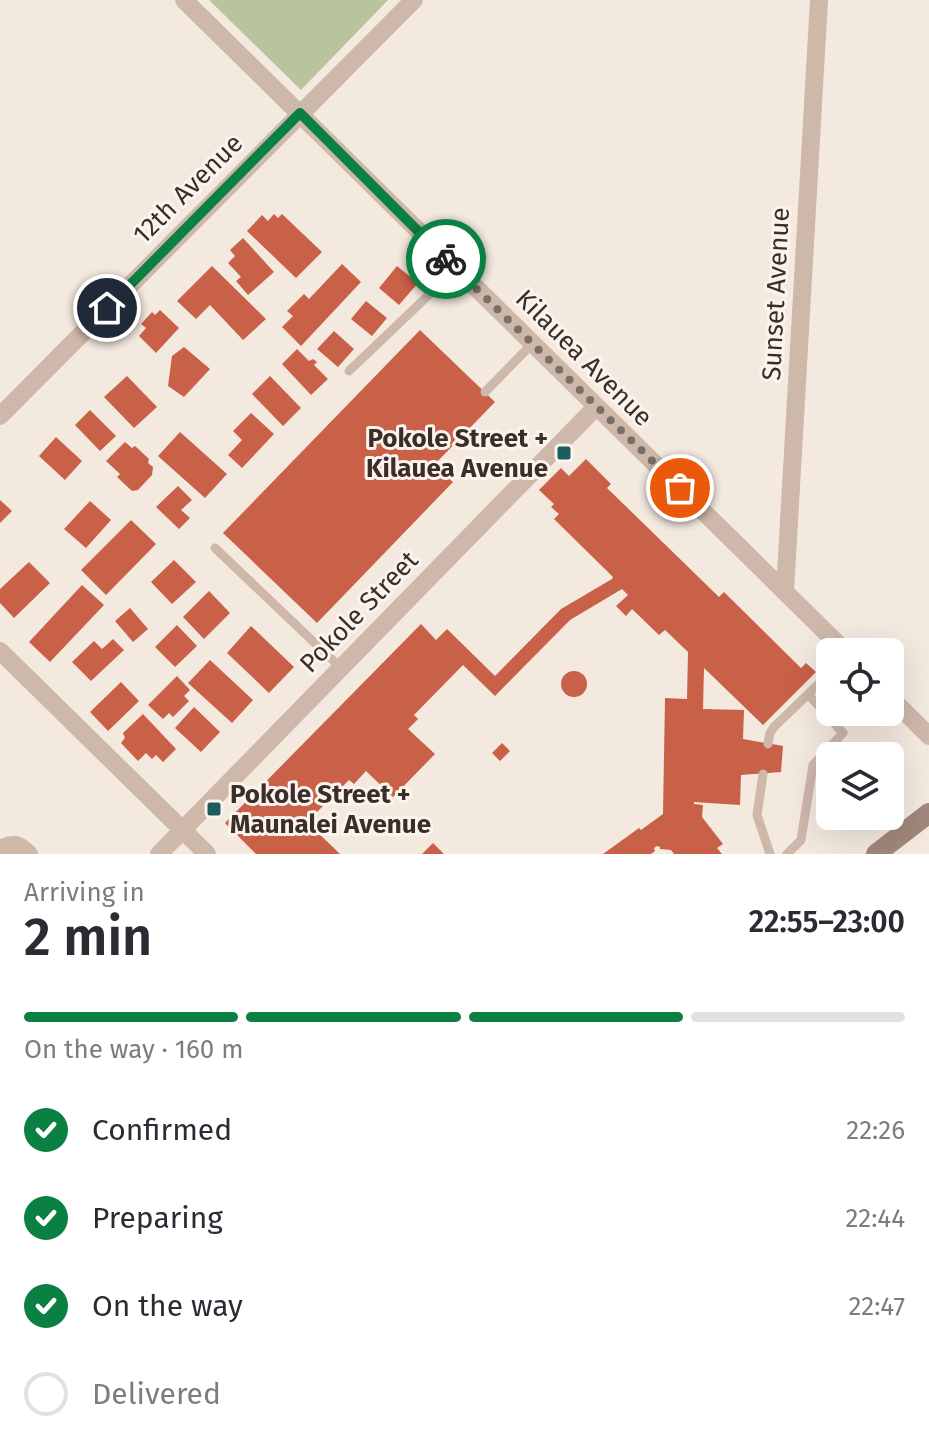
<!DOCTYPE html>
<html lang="en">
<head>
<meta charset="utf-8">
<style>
  body { margin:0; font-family:"Fira Sans",sans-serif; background:#f2f2f3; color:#2b2b33; height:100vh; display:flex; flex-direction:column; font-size:30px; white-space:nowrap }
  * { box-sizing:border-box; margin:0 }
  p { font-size:26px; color:#7c7c81 }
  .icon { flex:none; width:44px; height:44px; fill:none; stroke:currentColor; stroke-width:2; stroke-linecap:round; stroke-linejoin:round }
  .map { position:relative; height:854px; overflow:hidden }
  .panel { display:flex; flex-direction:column; background:#fff; flex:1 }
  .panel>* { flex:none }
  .fabs { position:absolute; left:816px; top:638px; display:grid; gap:16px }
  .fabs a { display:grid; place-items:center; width:88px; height:88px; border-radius:12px; background:#fff; box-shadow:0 8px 32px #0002; font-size:40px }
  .pin { position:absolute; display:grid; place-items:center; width:68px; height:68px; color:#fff; margin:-34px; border:4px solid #fff; border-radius:50%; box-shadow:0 2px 8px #0007 }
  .courier { position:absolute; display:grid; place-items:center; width:80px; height:80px; margin:-40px; border:6px solid #0b8043; border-radius:50%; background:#fff; color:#222; box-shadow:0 2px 10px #0007 }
  .summary em { font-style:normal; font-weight:600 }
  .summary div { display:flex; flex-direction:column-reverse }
  .summary { display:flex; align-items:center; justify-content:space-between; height:136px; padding:0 24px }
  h1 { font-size:52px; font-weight:600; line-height:60px }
  .bar { display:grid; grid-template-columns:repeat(4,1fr); gap:12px 8px; align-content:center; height:96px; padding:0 24px }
  .bar i { height:10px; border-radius:6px; background:#e1e1e2 }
  .bar .selected { background:#0b8043 }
  .bar p { grid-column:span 4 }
  ol { padding:0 24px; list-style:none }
  li { display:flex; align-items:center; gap:24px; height:88px }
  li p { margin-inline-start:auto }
  li .icon { padding:8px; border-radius:50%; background:#0b8043; color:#fff; stroke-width:4 }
  li:last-child { color:#7c7c81 }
  li i { width:44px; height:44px; border:4px solid #e1e1e2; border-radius:50% }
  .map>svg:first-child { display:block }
  .green { fill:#b9c49e }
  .building { fill:#c96048 }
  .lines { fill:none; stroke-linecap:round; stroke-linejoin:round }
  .lane { stroke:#cdb8aa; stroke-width:9 }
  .street { stroke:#cdb8aa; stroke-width:18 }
  .secondary { stroke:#a1877b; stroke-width:20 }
  .done { stroke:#7b6f69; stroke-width:8; stroke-dasharray:0 14.4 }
  .route { stroke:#0b8043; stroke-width:10 }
  .poi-dot { fill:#1e5d5d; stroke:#fbf3ec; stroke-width:3 }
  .labels { text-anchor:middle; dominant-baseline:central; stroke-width:6; stroke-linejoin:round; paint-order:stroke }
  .street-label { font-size:26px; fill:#3a2e2a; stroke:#fbf3ec }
  .poi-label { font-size:26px; font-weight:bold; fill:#3a2e2a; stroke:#fbf3ec; text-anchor:end }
</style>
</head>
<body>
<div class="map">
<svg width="929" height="854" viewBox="0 0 929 854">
  <rect width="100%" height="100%" fill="#f4e9df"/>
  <path class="green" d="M209 0H388L301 90Z"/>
  <path class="building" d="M274 214 278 218 282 214 322 252 296 278 247 231 262 215 268 221Z
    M243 238 274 272 248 295 236 281 241 277 228 263 235 256 230 250Z
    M342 264 361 282 301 346 282 327 293 316 287 311 304 294 309 299Z
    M212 266 266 319 243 340 210 305 196 319 177 301Z
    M397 266 418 283 399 305 379 288Z
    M366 301 387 318 372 336 351 319Z
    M160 310 179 328 156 353 139 336 146 328 141 324 152 312 155 315Z
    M420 330 495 402 434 465 453 482 317 623 223 533Z
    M334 331 354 349 338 367 317 349Z
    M184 347 210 369 184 397 168 386 172 356Z
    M297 349 309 361 313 359 317 362 314 365 328 379 311 395 282 364Z
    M127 376 157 407 134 428 104 397Z
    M270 376 301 408 283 426 252 394Z
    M90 410 116 436 100 451 75 425Z
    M251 413 274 434 242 468 228 455 242 440 233 431Z
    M180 432 227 474 205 498 158 456Z
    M56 437 82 461 65 480 39 456Z
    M125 442 132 448 135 446 149 459 148 463 153 467 152 475 138 490 132 491 117 477 120 474 106 461Z
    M586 459 611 484 607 488 719 597 724 592 801 668 806 663 816 672 763 725 704 668 703 709 744 710 743 739 783 746 781 772 741 775 740 805 694 802V804L703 805 702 817 723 844 717 848 722 854H674L671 850 660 849V847L657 846 654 848 655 851 651 854H603L639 828 641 830 663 814 665 698 687 699 688 652 665 630 659 635 632 609 626 616 616 606 628 595 622 589 570 620 495 696 463 665 414 715 418 719 408 729 435 754 393 797 366 771 354 784 349 780 307 822 340 854H256L225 823 421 624 436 640 447 629 495 676 561 609 612 579 613 577 554 519 559 514 551 507 554 504 539 490 561 468 569 476Z
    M178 486 192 500 181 510 190 518 179 529 156 507Z
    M0 500 12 511 0 523Z
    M90 501 111 520 86 548 64 529Z
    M131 520 156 544 106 595 81 570Z
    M174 560 196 582 172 604 151 582Z
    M29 562 50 583 14 618 0 603V589Z
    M82 585 104 605 50 662 29 642Z
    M209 591 230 613 204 639 183 617Z
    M130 608 148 629 133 642 115 621Z
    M177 625 197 646 175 667 155 647Z
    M251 626 294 667 269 693 227 653Z
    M113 639 124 650 91 681 72 662 94 641 102 649Z
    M210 660 253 700 232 723 188 683Z
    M561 684a13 13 0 1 1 26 0a13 13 0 1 1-26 0Z
    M177 676 190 690 184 696 189 701 173 717 169 713 163 719 148 705Z
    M121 682 139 701 108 731 90 712Z
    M194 707 220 732 201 752 175 728Z
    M143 714 176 749 163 762 156 755 152 759 146 753 138 761 121 743 125 738 123 733Z
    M502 743 510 751 500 761 492 753Z
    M433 843 444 854H422Z"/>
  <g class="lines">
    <path class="lane" d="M349 371 456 269
      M485 392 532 344
      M215 548 341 668
      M768 744 770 733 774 727 830 673
      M763 774 757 815 770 854
      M787 854 801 840 813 765 843 733 808 694"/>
    <path class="street" d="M184 0 846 652
      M0 416 414 0
      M785 591 819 0
      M0 651 207 854
      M890 697 929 736
      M0 849C13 842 19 844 29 854
      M159 854 596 407"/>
    <path class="secondary" d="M876 854 929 813"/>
  </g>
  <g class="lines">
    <path class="done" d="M446 259 680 488"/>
    <path class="route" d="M107 308 300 113 446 259"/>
  </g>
  <g class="poi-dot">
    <rect x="556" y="445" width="16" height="16" rx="4"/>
    <rect x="206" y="801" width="16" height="16" rx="4"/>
  </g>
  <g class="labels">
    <g class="street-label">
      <text transform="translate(188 189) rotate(-45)">12th Avenue</text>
      <text transform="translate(776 294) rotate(-87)">Sunset Avenue</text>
      <text transform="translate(584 358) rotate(45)">Kilauea Avenue</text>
      <text transform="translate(359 612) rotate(-46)">Pokole Street</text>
    </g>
    <g class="poi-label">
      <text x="548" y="438">Pokole Street +<tspan x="548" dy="30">Kilauea Avenue</tspan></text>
      <text x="230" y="794" text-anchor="start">Pokole Street +<tspan x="230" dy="30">Maunalei Avenue</tspan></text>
    </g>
  </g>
</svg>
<div class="fabs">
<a><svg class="icon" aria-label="locate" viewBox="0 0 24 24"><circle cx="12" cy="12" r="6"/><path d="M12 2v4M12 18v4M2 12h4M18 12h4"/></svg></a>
<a><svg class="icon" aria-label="layers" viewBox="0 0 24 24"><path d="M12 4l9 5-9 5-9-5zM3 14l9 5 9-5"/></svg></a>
</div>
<div class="pin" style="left:680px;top:488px;background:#ea580c"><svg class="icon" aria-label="bag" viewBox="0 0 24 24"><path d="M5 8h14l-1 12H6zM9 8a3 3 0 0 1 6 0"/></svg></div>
<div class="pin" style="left:107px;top:308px;background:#1f2937"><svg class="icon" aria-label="home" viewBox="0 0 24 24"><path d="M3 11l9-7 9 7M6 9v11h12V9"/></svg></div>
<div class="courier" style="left:446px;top:259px"><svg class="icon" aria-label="bike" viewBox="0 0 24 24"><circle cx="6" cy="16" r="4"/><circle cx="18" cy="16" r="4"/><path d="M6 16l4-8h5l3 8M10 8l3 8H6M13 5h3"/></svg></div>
</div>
<section class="panel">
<div class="summary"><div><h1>2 min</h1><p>Arriving in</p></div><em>22:55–23:00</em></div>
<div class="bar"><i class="selected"></i><i class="selected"></i><i class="selected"></i><i></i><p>On the way · 160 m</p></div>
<ol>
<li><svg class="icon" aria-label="check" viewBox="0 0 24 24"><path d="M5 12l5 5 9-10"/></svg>Confirmed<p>22:26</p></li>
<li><svg class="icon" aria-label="check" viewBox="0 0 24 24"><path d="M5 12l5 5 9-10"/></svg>Preparing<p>22:44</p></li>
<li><svg class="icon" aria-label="check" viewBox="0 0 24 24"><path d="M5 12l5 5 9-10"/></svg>On the way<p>22:47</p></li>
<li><i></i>Delivered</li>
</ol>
</section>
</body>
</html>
